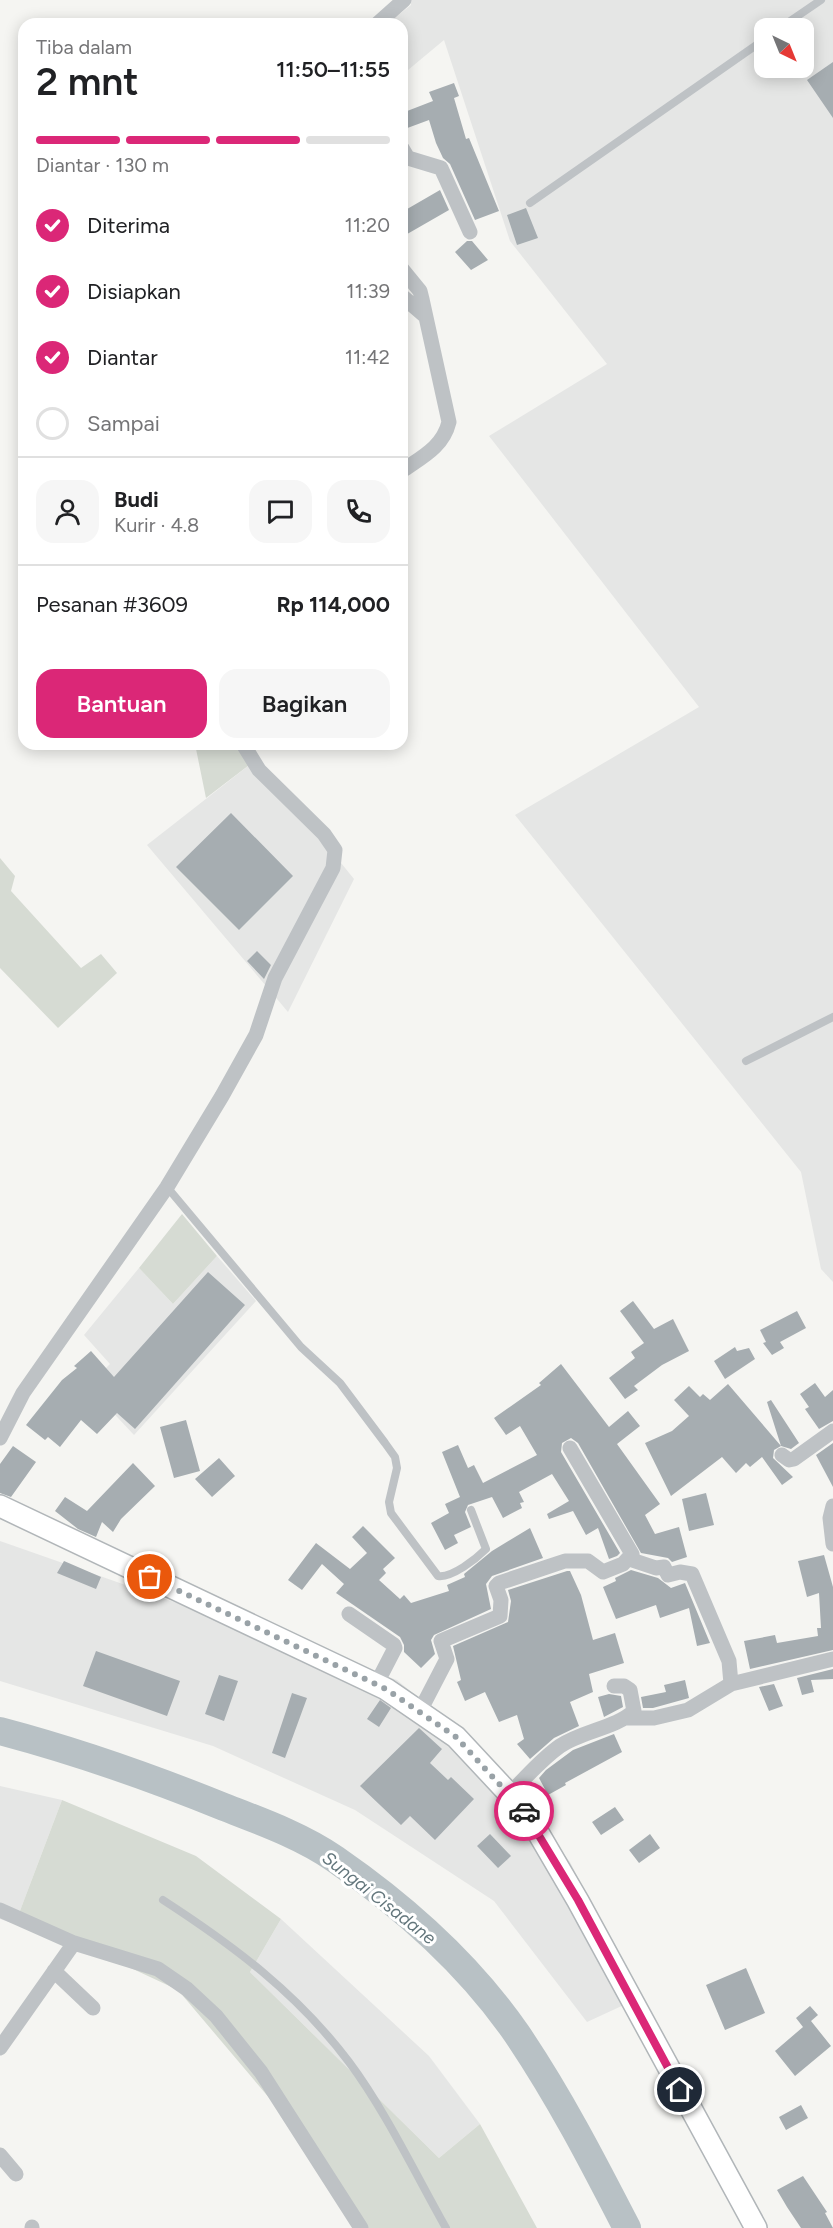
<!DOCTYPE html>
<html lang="id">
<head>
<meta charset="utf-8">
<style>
  body { margin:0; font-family:Figtree,sans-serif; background:#f6f6f6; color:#202124; height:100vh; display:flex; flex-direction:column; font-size:22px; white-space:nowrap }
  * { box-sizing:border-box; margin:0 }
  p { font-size:20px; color:#757577 }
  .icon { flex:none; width:33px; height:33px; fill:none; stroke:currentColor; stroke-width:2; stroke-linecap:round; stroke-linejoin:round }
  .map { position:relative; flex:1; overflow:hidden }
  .details { position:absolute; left:18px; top:18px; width:390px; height:732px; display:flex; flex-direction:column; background:#fff; border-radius:18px; box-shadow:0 3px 15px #0003 }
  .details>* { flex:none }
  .needle { width:39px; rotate:137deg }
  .controls { position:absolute; left:754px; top:18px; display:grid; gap:12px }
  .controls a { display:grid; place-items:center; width:60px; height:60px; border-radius:12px; background:#fff; box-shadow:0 3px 15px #0003; font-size:30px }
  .pin { position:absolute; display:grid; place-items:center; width:51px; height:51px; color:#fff; margin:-26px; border:3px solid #fff; border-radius:50%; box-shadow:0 2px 6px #0007 }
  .courier { position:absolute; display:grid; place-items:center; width:60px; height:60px; margin:-30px; border:4px solid #db2777; border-radius:50%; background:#fff; color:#222; box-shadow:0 2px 8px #0007 }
  .head em { font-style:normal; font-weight:600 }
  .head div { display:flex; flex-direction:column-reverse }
  .head { display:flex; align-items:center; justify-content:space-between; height:102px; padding:0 18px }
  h1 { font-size:39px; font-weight:600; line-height:45px }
  .bar { display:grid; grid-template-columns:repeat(4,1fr); gap:9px 6px; align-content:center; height:72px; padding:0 18px }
  .bar i { height:8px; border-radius:4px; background:#e0e0e0 }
  .bar .selected { background:#db2777 }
  .bar p { grid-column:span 4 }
  .line { display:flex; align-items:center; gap:15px; padding:0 18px; border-top:2px solid #e0e0e0 }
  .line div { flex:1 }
  .round { display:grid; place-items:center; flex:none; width:63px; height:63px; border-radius:18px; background:#f6f6f6 }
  ol { padding:0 18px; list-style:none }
  li { display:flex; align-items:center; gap:18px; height:66px }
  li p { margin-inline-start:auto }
  li .icon { padding:6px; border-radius:50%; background:#db2777; color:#fff; stroke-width:4 }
  li:last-child { color:#757577 }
  li i { width:33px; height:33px; border:3px solid #e0e0e0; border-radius:50% }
  .action { display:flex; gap:12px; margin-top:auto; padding:12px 18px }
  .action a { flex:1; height:69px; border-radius:18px; background:#db2777; color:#fff; font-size:24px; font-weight:600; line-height:69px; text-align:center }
  .action a+a { background:#f6f6f6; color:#202124 }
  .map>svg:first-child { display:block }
  .built { fill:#e5e6e5; fill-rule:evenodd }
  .green { fill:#d6dbd3 }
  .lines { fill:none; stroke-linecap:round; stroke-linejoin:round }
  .river { stroke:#b8c1c5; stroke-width:28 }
  .building { fill:#a6adb1 }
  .secondary-casing { stroke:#b1b6b9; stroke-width:24 }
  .lane { stroke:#bec2c5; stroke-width:8 }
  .street { stroke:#bec2c5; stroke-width:15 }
  .secondary { stroke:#fff; stroke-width:21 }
  .done { stroke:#99a2a7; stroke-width:6; stroke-dasharray:0 10.8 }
  .route { stroke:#db2777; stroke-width:8 }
  .labels { text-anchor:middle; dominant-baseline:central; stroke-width:6; stroke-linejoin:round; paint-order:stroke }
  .water-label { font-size:18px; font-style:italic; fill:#63767c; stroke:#fff }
</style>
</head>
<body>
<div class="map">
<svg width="833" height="2228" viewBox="0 0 833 2228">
  <rect width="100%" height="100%" fill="#f5f5f2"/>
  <path class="built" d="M410 0H833V1282L821 1269 801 1172 515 815 699 707 489 436 607 364 510 241 444 40 402 75V24H387L411 5ZM765 28H804V68H765Z
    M257 759 354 879 288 1012 147 845Z
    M217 1256 256 1301 134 1435 88 1386 110 1364 84 1335 139 1268 173 1304Z
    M0 1541 397 1680 482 1751 570 1862 639 1998 587 2022 494 1901 355 1810 213 1746 0 1681Z
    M0 1786 62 1800 15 1924 0 1919Z
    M281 1919 429 2056 480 2124 439 2158 250 1972Z"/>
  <path class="green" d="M195 744H251L257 759 206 798Z
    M0 858 15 876 11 891 81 968 101 954 117 973 58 1028 0 968Z
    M182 1214 217 1256 173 1304 139 1268Z
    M62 1800 196 1856 281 1919 250 1972 439 2158 480 2124 537 2228H357L276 2106 178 1990 90 1949 15 1924Z"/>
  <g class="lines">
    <path class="river" d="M0 1731C76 1751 150 1777 224 1807 260 1821 302 1836 335 1859 403 1906 470 1966 517 2034 559 2096 593 2162 627 2228"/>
  </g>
  <path class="building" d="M833 62V118L807 80Z
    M454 83 459 96 454 98 466 139 469 138 499 211 475 220 450 164 443 158 436 143 429 120 402 130V113L433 101 429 92Z
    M440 190 449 210 402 237V212Z
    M526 208 538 238 517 245 507 215Z
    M467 241H472L488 260 471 270 455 252Z
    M231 813 293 876 239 930 176 867Z
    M257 951 271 965 264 979 247 961Z
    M208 1272 245 1305 135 1429 117 1413 97 1434 81 1420 60 1447 48 1437 45 1440 26 1425 62 1380 77 1368 74 1366 91 1351 114 1377Z
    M633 1301 654 1329 673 1319 689 1351 662 1365 634 1386 638 1390 625 1399 609 1378 635 1358 631 1352 644 1343 620 1311Z
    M797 1311 806 1328 780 1342 784 1348 772 1355 763 1343 766 1342 760 1330Z
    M735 1347 737 1351 749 1348 755 1359 725 1379 714 1361Z
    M561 1364 609 1427 628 1411 640 1426 617 1444 660 1504 645 1515 655 1534 679 1527 687 1557 672 1562 668 1558 641 1553 578 1443 571 1438 562 1443 561 1452 620 1553 617 1556 609 1559 598 1528 586 1535 573 1511 549 1519 547 1514 569 1501 552 1474 519 1492 524 1502 520 1503 522 1508 503 1518 492 1497 468 1505 465 1512 471 1527 454 1535 458 1543 445 1550 431 1523 449 1513 445 1504 460 1497 442 1452 458 1445 468 1468 474 1465 483 1483 537 1455 520 1426 506 1435 494 1418 541 1385 539 1383Z
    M815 1383 825 1397 833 1390V1421L819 1429 805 1409 809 1407 800 1394Z
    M728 1384 781 1446 774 1450 773 1458 793 1477 782 1485 762 1457 750 1467 746 1463 736 1473 722 1457 671 1496 645 1443 672 1431 689 1416 674 1400 689 1386 700 1397 703 1394 710 1400Z
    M771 1400 799 1443 791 1449 781 1446 767 1402Z
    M186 1420 200 1471 174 1478 160 1427Z
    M833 1443V1487L816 1455Z
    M13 1446 36 1462 11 1497 0 1493V1464Z
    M219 1458 235 1476 212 1497 195 1479Z
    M133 1463 155 1486 121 1519 113 1532 102 1522 96 1537 78 1529 55 1511 65 1497 87 1511Z
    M706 1493 714 1525 689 1531 682 1499Z
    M363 1526 395 1558 383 1569 386 1573 379 1580 400 1599 404 1595 411 1603 449 1591 447 1585 465 1577 464 1574 492 1551 530 1528 543 1558 492 1576 486 1584 491 1609 434 1635 431 1640 435 1654 421 1668 404 1652V1645L400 1637 336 1593 344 1584 322 1564 302 1590 288 1580 316 1543 350 1569 367 1553 352 1537Z
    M824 1555 833 1587V1650L750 1669 744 1641 775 1635 777 1643 818 1636 817 1628H821L819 1593 807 1597 798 1561Z
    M64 1561 101 1577 96 1589 57 1573Z
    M631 1570 658 1578 671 1588 685 1583 710 1643 697 1646 689 1608 660 1618 656 1605 616 1619 603 1587 616 1581 615 1578Z
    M567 1571H570L581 1595 593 1640 615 1633 624 1663 589 1674 593 1692 570 1702 579 1726 554 1738 530 1759 517 1744 524 1739 517 1715 499 1722 485 1692 465 1701 457 1682 461 1680 453 1646 508 1622 511 1601 508 1590Z
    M96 1651 180 1681 167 1716 83 1686Z
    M833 1669V1679L811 1680 814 1692 802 1695 797 1678Z
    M219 1675 238 1681 224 1721 205 1714Z
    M685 1680 689 1698 653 1708H643L641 1697 666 1692 664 1685Z
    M774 1684 783 1706 769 1711 759 1687Z
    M292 1693 307 1698 285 1758 272 1753Z
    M609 1694 621 1696 623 1707 604 1717 598 1697Z
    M380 1700 391 1708 379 1727 367 1719Z
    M419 1728 442 1749 430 1763 448 1780 451 1777 474 1799 435 1840 410 1816 401 1825 360 1786Z
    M614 1734 622 1752 565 1783 566 1785 548 1795 539 1778 546 1770 573 1750Z
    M615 1807 624 1820 601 1835 592 1822Z
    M490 1834 511 1856 498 1868 477 1846Z
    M650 1834 660 1848 639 1863 629 1850Z
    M746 1968 765 2013 725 2030 706 1985Z
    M810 2006 818 2015 811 2021 831 2046 795 2076 775 2051 803 2027 796 2018Z
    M801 2105 808 2118 786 2130 779 2117Z
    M803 2176 827 2212 825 2213 833 2228H801L787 2207 777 2190Z"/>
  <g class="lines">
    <defs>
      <path id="secondary" d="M0 1506 386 1689 456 1737 526 1812 578 1901 756 2228"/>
    </defs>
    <use href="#secondary" class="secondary-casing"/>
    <path class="lane" d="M780 28 821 0
      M530 203 765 39
      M746 1061 833 1017
      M167 1187 301 1347 340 1383 385 1443 395 1457 397 1468 389 1502 391 1513 438 1576C452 1578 476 1559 486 1549L471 1510
      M163 1900C234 1946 298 1994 349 2062 385 2110 416 2175 446 2228"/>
    <path class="street" d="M377 24 404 0
      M402 148 408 158 441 168 470 232
      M402 269 420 291 422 299 449 422C443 447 422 457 402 471
      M402 296 424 315
      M0 1438 23 1393 167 1187 222 1096 256 1035 275 978 333 868 335 850 324 834 259 770 243 744
      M782 1455 789 1460 794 1459 833 1431
      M833 1506 830 1518 833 1544
      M629 1559 656 1568 664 1567 668 1575 680 1572 692 1574 729 1661 731 1684
      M349 1614 394 1645 395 1648 380 1677 386 1689
      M420 1711 447 1659 441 1641 500 1616 501 1600 496 1586 499 1583 565 1561H588L603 1572 623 1564 632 1554 570 1448
      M627 1718H654L688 1710 731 1684 833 1659
      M509 1794C526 1778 540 1760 560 1746 582 1731 616 1728 634 1711L630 1690 624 1686H614
      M0 1910 74 1943 158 1969 187 1989 216 2016 261 2072 361 2228
      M54 1971 93 2008
      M0 2048 74 1943
      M0 2155 16 2174
      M32 2227V2228"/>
    <use href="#secondary" class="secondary"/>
  </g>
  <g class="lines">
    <path class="done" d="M150 1577 386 1689 456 1737 524 1811"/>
    <path class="route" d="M524 1811 578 1900 680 2090"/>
  </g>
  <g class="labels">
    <g class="water-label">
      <text transform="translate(379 1898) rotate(38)">Sungai Cisadane</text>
    </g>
  </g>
</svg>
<div class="controls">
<a><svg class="needle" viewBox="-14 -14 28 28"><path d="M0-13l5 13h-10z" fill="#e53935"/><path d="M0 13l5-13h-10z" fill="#757577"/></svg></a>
</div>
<div class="pin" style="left:150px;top:1577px;background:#ea580c"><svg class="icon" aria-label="bag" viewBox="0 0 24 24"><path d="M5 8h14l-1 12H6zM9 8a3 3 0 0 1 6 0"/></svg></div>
<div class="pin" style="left:680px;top:2090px;background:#1f2937"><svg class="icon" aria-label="home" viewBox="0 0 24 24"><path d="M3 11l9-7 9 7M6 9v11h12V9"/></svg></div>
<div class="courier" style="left:524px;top:1811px"><svg class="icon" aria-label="car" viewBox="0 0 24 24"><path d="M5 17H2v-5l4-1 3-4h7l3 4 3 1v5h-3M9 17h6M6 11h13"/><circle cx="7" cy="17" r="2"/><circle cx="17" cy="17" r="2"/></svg></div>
<section class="details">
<div class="head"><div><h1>2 mnt</h1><p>Tiba dalam</p></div><em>11:50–11:55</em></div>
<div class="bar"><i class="selected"></i><i class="selected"></i><i class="selected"></i><i></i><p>Diantar · 130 m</p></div>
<ol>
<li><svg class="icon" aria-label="check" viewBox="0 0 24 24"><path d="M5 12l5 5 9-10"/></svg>Diterima<p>11:20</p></li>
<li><svg class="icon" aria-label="check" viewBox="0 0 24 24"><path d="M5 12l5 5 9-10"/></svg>Disiapkan<p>11:39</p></li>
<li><svg class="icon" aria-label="check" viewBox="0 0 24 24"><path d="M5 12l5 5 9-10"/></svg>Diantar<p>11:42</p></li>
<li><i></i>Sampai</li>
</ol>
<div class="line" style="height:108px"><a class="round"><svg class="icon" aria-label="person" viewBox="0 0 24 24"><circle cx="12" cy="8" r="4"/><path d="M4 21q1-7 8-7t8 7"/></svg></a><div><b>Budi</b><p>Kurir · 4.8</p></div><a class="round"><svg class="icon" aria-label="chat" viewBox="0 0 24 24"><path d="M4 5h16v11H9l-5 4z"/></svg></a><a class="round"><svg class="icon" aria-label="phone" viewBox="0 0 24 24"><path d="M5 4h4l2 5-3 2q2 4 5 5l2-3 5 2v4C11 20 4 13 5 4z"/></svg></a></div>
<div class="line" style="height:78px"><div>Pesanan #3609</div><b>Rp 114,000</b></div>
<div class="action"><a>Bantuan</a><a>Bagikan</a></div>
</section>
</div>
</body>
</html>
